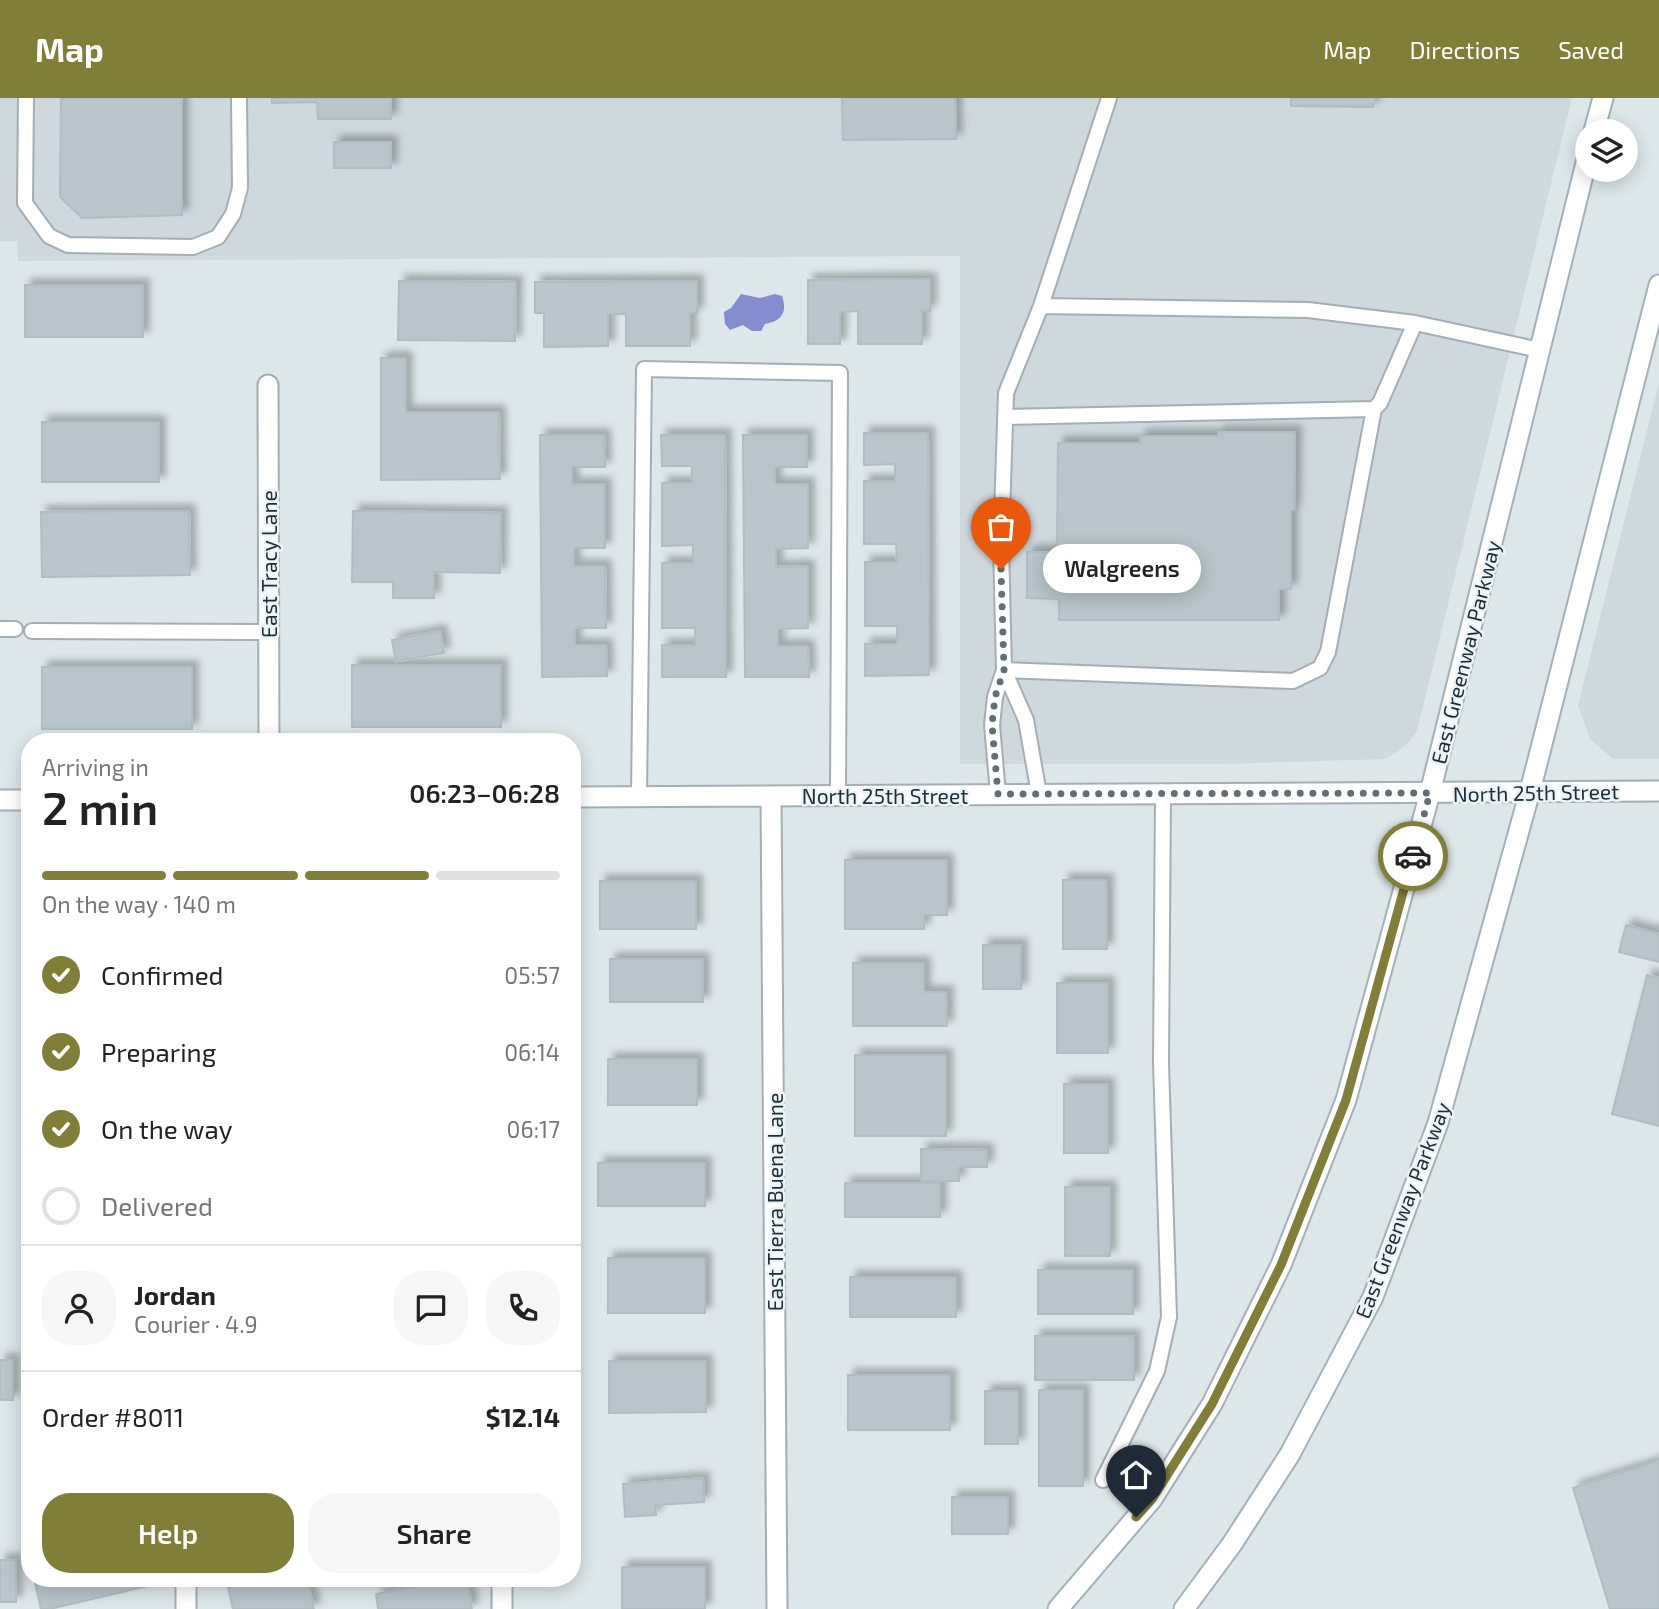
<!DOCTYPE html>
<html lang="en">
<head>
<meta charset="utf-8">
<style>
  body { margin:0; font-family:"Exo 2",sans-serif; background:#f6f6f6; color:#222; height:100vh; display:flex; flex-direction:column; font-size:26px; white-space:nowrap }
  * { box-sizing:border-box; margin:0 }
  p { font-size:23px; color:#767676 }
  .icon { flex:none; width:38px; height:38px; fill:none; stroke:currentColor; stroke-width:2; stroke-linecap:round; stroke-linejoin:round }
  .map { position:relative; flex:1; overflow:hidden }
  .details { position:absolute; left:21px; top:635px; width:560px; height:854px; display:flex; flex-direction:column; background:#fff; border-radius:28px; box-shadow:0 4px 18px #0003 }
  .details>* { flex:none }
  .tools { position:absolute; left:1575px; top:21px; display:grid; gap:14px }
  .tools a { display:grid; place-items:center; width:63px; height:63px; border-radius:50%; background:#fff; box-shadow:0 4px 18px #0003; font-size:35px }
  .pin { position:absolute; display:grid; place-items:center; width:60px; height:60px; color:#fff; margin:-72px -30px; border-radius:50% 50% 50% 0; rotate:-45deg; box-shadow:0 0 7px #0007 }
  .pin .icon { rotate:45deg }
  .courier { position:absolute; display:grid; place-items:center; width:70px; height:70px; margin:-35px; border:5px solid #807e37; border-radius:50%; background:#fff; color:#222; box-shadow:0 2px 9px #0007 }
  .bubble { position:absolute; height:49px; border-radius:24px; background:#fff; box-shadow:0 4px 18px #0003; font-size:23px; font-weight:600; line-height:49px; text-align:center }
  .overview em { font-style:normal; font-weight:600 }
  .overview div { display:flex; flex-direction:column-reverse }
  .overview { display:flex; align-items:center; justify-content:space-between; height:119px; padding:0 21px }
  h1 { font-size:46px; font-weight:600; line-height:52px }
  .bar { display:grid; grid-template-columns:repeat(4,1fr); gap:10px 7px; align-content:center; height:84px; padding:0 21px }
  .bar i { height:9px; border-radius:5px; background:#e0e0e0 }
  .bar .active { background:#807e37 }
  .bar p { grid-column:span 4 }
  .line { display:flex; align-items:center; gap:18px; padding:0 21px; border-top:2px solid #e0e0e0 }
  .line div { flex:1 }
  .round { display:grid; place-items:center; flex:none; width:74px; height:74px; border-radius:28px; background:#f6f6f6 }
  ol { padding:0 21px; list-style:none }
  li { display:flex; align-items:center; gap:21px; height:77px }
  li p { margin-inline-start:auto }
  li .icon { padding:7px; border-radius:50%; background:#807e37; color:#fff; stroke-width:4 }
  li:last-child { color:#767676 }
  li i { width:38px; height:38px; border:4px solid #e0e0e0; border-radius:50% }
  .action { display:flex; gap:14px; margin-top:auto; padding:14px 21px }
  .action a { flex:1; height:80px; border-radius:28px; background:#807e37; color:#fff; font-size:28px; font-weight:600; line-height:80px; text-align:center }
  .action a+a { background:#f6f6f6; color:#222 }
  header { display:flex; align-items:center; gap:42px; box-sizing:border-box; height:98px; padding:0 35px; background:#807e37; color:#fff }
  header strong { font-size:33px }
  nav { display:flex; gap:38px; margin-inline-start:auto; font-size:24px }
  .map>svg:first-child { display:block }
  .built { fill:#ced8dd }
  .water { fill:#838dd0 }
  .building { fill:#b9c5ca; stroke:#b0bdc3; stroke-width:2; filter:url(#shadow) }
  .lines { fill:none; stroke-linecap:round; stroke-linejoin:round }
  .service-casing { stroke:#a4aeb4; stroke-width:18 }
  .minor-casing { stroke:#a4aeb4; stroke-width:23 }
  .secondary-casing { stroke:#a2b1ba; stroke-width:23 }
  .service { stroke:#fff; stroke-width:14 }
  .minor { stroke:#fff; stroke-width:19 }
  .secondary { stroke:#fff; stroke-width:19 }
  .done { stroke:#626e76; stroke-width:7; stroke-dasharray:0 12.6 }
  .route { stroke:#807e37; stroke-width:9 }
  .labels { text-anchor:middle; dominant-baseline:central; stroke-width:5; stroke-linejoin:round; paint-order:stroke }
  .street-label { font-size:21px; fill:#1f2d38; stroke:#edf4f6 }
</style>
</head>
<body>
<header>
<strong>Map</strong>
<nav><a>Map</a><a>Directions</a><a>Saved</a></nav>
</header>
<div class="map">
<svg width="1659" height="1511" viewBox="0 0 1659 1511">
  <defs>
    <filter id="shadow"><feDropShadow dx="6" dy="-6" stdDeviation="3.5" flood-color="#0004"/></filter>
  </defs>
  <rect width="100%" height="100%" fill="#dde6e9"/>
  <path class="built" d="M0 0H1572L1417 633 1409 644 1397 654 1384 661 1225 666H960V158L18 163 17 143H0Z
    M1659 285V661H1613L1590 641 1578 607Z"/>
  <path class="water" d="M775 196 782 198C788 215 781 223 765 226L761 233H752L743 227 730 232 725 226 724 214 731 210 741 196 760 200Z"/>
  <path class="building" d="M61 0H182V117L82 120 60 99Z
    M272 0H391V21H318L317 4 272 5Z
    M842 0H955L956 41 843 42Z
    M1291 0H1374L1373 9 1291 8Z
    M334 44H391V70H334Z
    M930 181V213H922V246H858V213L840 214V246H808V182Z
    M399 183 516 184 515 243 398 242Z
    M697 183V215H690V248H626V216H608V248L544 249V215H535V184Z
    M25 187H143V239H25Z
    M381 260H406V314H499L500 381 381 382Z
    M42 324H159V384H42Z
    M1218 334H1295L1294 412H1291V491H1279V522H1059V501L1027 500V454H1057L1058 345H1140V338H1218Z
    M864 335H928L929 577 865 578V546H897V528H865V464H897L896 446H864V383H895V366L864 367Z
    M540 337H604L605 369H572V386H605V450H574V468H605L606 530H575V547H606L607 578 542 579Z
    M661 337H725L726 579H662V547H695V530H662V465H693V447L662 448V385H692V368H662Z
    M743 337H807V369H775V386H808V450L776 451V469L808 468V530L778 531V548H808L809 579H745Z
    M189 413 190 477 42 479 41 414Z
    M353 413 501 415 500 475 434 474V500H393V484H352Z
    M440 533 444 555 396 563 392 542Z
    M352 567H501V629H352Z
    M42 569H192V631H42Z
    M845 762H947V817H924V831H845Z
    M1063 782H1107V851H1063Z
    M600 783H696V831H600Z
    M1626 827 1659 836V864L1619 854Z
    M983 847H1021V891H983Z
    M610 861H703V904H610Z
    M853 865H924V894H947V928H853Z
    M1647 877 1659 880V1028L1612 1016Z
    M1057 885H1108V955H1057Z
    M855 957H946V1038H855Z
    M608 961H697V1007H608Z
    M1064 986H1108V1055H1064Z
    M921 1051 987 1052V1069H959V1083H921Z
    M598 1065H705V1108H598Z
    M845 1085H940V1119H845Z
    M1065 1089H1110V1158H1065Z
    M608 1160H705V1215H608Z
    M1038 1172H1133V1216H1038Z
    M850 1179H956V1219H850Z
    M1035 1238H1134V1282H1035Z
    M0 1262H13V1302H0Z
    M609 1263H706V1314L609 1315Z
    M848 1277H950V1332H848Z
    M1039 1292H1083V1388H1039Z
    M985 1293H1018V1346H985Z
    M1659 1363V1511H1610L1573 1390Z
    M703 1380 704 1404 655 1407 656 1417 625 1419 623 1386Z
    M952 1399H1008V1436H952Z
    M0 1462H16V1504H0Z
    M622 1469H705V1511H622Z
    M55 1480H155L156 1486 50 1511H41L35 1485Z
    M226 1480H330L308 1485 314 1511H233Z
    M461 1480H467L472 1511H378L376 1496Z"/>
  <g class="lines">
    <defs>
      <path id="service" d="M26 0 25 105 49 138 68 147 193 149 218 139 233 116 240 90 239 0
        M1041 208 1308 212 1415 225 1540 252
        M1005 319 1374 311 1380 305 1415 225
        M0 531H15
        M32 533 269 534
        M1004 572 1293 583 1320 570 1328 554 1374 311
        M1004 572 1026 622 1039 696
        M998 696 992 627 995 599 1004 572 1001 446 1006 295 1041 208 1109 0
        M639 698 644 271 840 275 838 697
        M1103 1382 1157 1273 1169 1219 1161 965 1163 696"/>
      <path id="minor" d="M268 287 269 644
        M771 698 777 1511
        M572 699 1659 693
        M0 702H30
        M186 1480V1511
        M502 1480V1511"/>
      <path id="secondary" d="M1594 33 1603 0
        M1058 1511 1152 1401 1212 1306 1281 1167 1346 1002 1430 695 1587 61
        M1184 1511 1232 1446 1290 1356 1373 1199 1438 1025 1530 693 1659 187"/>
    </defs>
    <use href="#service" class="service-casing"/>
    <use href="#minor" class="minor-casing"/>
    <use href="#secondary" class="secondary-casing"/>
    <use href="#service" class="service"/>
    <use href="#minor" class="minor"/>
    <use href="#secondary" class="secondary"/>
  </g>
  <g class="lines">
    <path class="done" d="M1001 471 1004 572 995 599 992 627 998 696 1430 695 1413 758"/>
    <path class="route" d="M1136 1419 1152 1401 1212 1306 1281 1167 1346 1002 1413 758"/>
  </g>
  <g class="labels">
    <g class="street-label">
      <text transform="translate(268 466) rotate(-90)">East Tracy Lane</text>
      <text transform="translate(1465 554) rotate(-76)">East Greenway Parkway</text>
      <text transform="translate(1536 694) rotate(-1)">North 25th Street</text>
      <text x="885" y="697">North 25th Street</text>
      <text transform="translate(774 1104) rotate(-90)">East Tierra Buena Lane</text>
      <text transform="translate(1402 1112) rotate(-69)">East Greenway Parkway</text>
    </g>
  </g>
</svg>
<div class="tools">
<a><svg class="icon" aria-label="layers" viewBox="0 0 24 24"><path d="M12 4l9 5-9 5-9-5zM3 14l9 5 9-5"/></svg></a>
</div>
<div class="pin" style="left:1001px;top:471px;background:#ea580c"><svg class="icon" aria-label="bag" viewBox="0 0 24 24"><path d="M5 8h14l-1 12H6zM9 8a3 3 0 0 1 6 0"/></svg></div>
<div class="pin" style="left:1136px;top:1419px;background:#1f2937"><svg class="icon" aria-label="home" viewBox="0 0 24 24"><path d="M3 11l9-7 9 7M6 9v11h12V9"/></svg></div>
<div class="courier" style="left:1413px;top:758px"><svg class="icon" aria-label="car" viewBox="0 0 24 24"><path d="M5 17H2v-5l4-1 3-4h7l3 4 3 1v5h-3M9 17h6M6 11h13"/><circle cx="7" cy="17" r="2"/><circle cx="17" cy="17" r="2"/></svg></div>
<div class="bubble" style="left:1043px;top:446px;width:158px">Walgreens</div>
<section class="details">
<div class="overview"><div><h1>2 min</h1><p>Arriving in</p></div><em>06:23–06:28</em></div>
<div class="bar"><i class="active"></i><i class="active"></i><i class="active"></i><i></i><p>On the way · 140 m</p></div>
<ol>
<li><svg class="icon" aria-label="check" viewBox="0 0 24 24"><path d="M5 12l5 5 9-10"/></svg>Confirmed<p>05:57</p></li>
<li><svg class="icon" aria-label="check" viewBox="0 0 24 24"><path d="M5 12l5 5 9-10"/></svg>Preparing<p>06:14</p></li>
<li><svg class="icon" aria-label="check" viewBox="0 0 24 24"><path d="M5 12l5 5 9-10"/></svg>On the way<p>06:17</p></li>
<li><i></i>Delivered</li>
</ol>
<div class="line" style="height:126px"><a class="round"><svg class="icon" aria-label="person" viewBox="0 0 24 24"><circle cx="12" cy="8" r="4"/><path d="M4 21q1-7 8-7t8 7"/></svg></a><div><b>Jordan</b><p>Courier · 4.9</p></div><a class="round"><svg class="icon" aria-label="chat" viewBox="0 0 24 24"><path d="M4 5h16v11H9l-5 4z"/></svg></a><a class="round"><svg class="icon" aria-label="phone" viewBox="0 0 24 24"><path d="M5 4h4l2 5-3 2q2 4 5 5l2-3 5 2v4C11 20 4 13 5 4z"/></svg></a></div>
<div class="line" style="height:91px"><div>Order #8011</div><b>$12.14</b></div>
<div class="action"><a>Help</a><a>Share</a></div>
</section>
</div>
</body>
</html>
